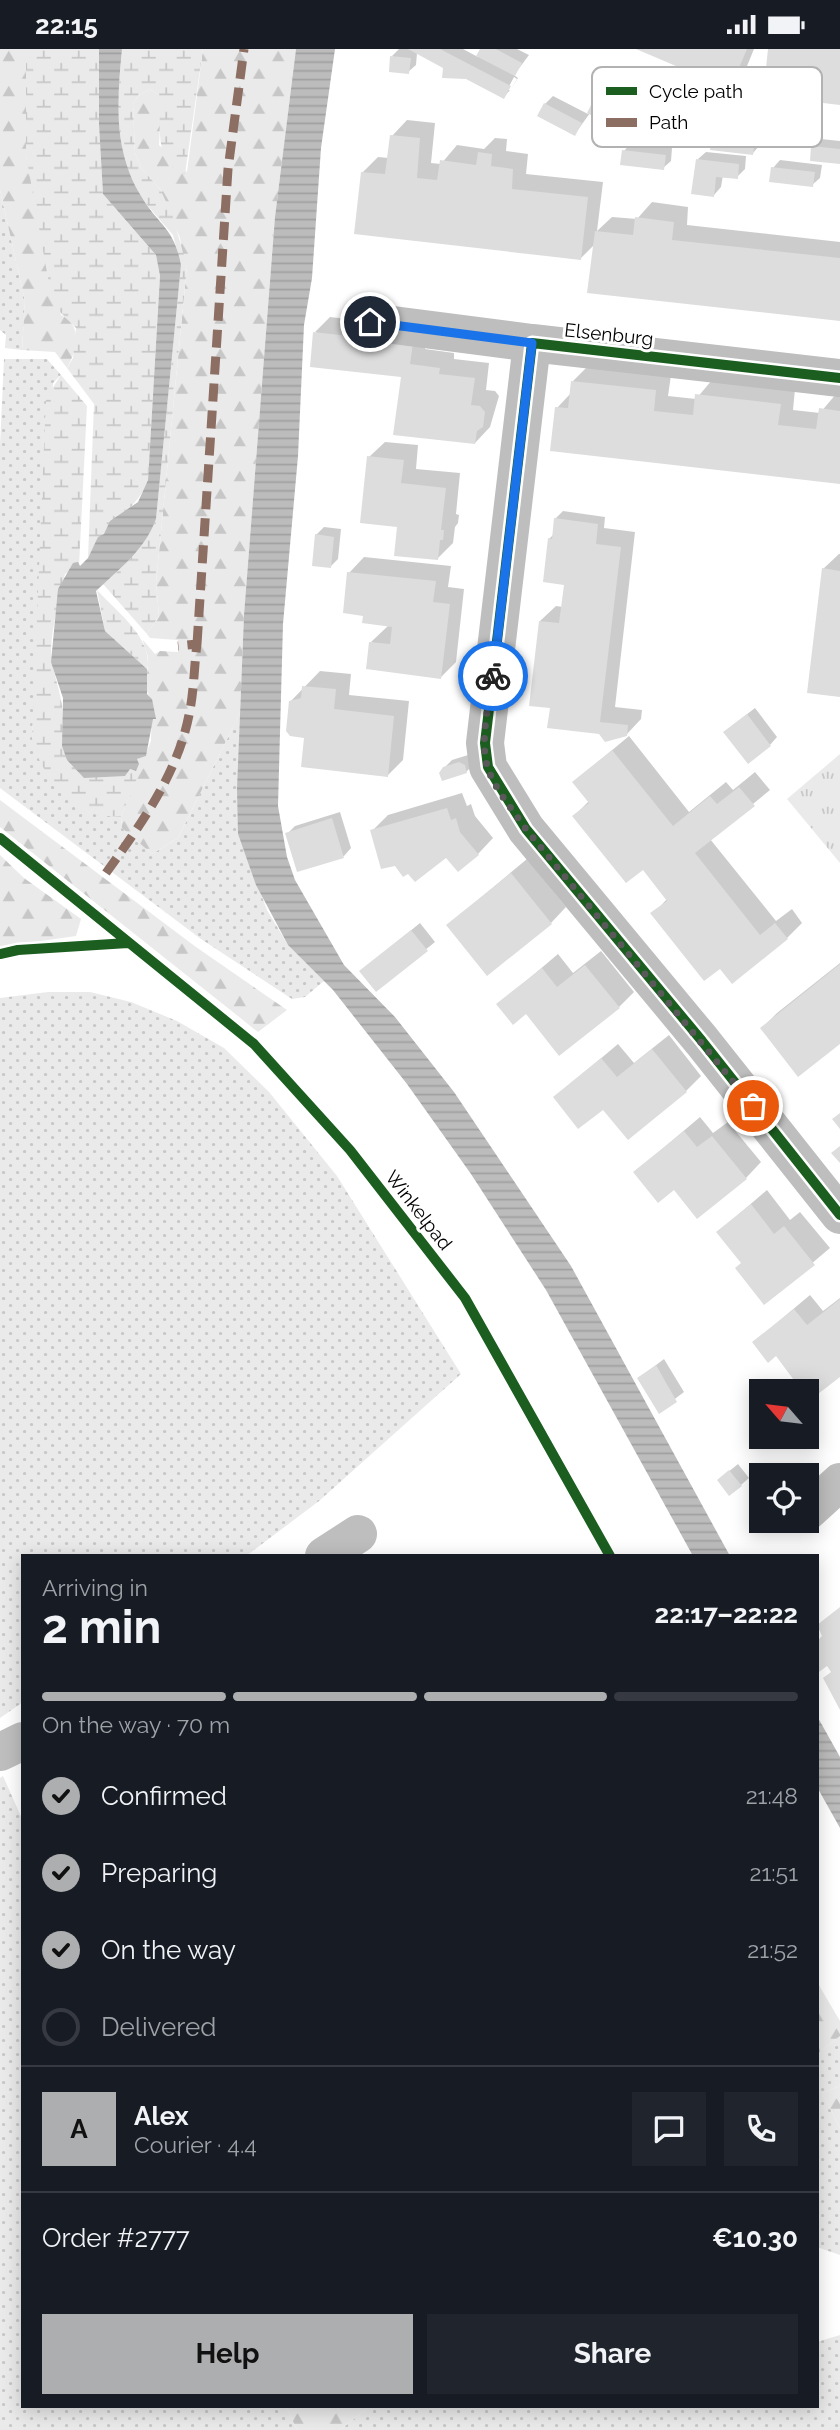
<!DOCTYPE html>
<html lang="en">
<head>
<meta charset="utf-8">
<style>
  body { margin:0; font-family:Raleway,sans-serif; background:#20242c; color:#f1f3f6; height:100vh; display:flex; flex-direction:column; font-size:26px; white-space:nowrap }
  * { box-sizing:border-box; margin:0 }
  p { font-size:23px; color:#9ea1a6 }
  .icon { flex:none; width:38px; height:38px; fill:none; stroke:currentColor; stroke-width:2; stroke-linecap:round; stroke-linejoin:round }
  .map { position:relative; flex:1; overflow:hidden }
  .side { position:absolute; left:21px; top:1505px; width:798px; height:854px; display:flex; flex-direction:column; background:#171b24; border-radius:0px; box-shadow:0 4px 18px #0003 }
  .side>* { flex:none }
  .needle { width:46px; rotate:298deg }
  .controls { position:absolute; left:749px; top:1330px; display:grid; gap:14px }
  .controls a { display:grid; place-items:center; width:70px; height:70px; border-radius:0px; background:#171b24; box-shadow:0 4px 18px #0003; font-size:35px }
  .pin { position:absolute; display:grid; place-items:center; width:60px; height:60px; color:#fff; margin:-30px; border:4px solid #fff; border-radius:50%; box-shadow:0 2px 7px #0007 }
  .courier { position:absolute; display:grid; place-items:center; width:70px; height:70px; margin:-35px; border:5px solid #1a73e8; border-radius:50%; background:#fff; color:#222; box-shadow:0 2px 9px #0007 }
  .overview em { font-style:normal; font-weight:700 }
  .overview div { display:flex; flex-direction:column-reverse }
  .overview { display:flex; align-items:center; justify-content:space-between; height:119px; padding:0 21px }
  h1 { font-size:46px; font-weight:700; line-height:52px }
  .bar { display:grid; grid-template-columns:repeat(4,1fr); gap:10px 7px; align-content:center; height:84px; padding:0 21px }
  .bar i { height:9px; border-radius:5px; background:#363941 }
  .bar .current { background:#adaeaf }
  .bar p { grid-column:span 4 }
  .line { display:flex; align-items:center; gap:18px; padding:0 21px; border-top:2px solid #363941 }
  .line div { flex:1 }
  .round { display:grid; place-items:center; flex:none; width:74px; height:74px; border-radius:0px; background:#20242c }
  ol { padding:0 21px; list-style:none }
  li { display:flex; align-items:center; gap:21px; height:77px }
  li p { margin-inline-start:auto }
  li .icon { padding:7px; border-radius:50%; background:#adaeaf; color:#111; stroke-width:4 }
  li:last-child { color:#9ea1a6 }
  li i { width:38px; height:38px; border:4px solid #363941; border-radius:50% }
  .button { display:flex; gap:14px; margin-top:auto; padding:14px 21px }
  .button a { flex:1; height:80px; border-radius:0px; background:#adaeaf; color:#111; font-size:28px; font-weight:700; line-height:80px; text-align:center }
  .button a+a { background:#20242c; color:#f1f3f6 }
  .status { display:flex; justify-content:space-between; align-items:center; height:49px; padding:0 35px; background:#171b24; direction:ltr }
  .status svg { height:19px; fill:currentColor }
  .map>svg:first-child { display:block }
  .grass { fill:url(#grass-dots) }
  .forest { fill:url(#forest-firs) }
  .wetland { fill:url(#wetland-marsh) }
  .park { fill:url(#park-tufts) }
  .water { fill:url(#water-rules) }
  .shadow { fill:#0003 }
  .building { fill:#ddd }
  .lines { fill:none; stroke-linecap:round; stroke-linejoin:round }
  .minor { stroke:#bebebe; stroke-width:38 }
  .quiet { stroke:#8d6e63; stroke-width:9; stroke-dasharray:18 9; stroke-linecap:butt }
  .cycleway-casing { stroke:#fff; stroke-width:15 }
  .cycleway { stroke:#1b5e20; stroke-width:10 }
  .done { stroke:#595959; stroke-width:7; stroke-dasharray:0 12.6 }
  .route { stroke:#1a73e8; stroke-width:9 }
  .labels { text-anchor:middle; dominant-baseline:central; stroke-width:6; stroke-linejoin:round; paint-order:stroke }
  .street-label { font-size:19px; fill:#000; stroke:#fff }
  .key { fill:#fff; stroke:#b2b2b2; stroke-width:2 }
  .key-label { font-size:19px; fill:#000 }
</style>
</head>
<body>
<div class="status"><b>22:15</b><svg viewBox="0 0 49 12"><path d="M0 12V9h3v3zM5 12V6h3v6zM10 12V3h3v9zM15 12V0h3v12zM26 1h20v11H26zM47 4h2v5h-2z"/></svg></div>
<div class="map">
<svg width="840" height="2381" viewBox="0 0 840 2381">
  <defs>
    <pattern id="grass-dots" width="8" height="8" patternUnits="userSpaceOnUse" patternTransform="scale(1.75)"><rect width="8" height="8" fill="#eaeaea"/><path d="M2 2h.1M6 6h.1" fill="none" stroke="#c7c7c7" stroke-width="1.8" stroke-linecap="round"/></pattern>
    <pattern id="forest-firs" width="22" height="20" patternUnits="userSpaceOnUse" patternTransform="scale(1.75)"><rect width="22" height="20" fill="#eaeaea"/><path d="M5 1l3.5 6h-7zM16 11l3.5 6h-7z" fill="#c7c7c7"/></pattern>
    <pattern id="wetland-marsh" width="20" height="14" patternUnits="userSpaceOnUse" patternTransform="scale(1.75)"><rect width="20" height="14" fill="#eaeaea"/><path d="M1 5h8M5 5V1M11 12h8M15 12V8" fill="none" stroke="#c7c7c7"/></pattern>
    <pattern id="park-tufts" width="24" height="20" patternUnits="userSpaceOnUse" patternTransform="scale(1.75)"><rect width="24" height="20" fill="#eaeaea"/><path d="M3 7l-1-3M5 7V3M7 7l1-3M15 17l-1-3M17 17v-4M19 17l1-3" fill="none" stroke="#c7c7c7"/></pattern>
    <pattern id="water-rules" width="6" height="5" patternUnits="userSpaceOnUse" patternTransform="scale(1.75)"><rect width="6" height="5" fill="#bcbcbc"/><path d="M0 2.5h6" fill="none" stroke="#a0a0a0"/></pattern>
  </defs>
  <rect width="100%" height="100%" fill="#fff"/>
  <path class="grass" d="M0 141 25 252 22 301 5 299 6 286 0 281Z
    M4 310H47L61 326 53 334 32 689 87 763 121 768 122 779 152 805 178 789 240 664 238 785 267 861 288 896 324 932 305 948 292 950 201 890 0 739V397Z
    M48 943H90L131 953 177 972 224 999 269 1043 337 1127 461 1325 319 1452 246 1507H23V1653L0 1669V949Z
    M3 1727 23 1772V2357H286L297 2381H0V1729Z
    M840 1987V2037L822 2044 840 2079V2206L817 2198V2005Z
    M840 2286V2381H340L370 2357H817V2293Z"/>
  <path class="forest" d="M0 0H26V106L61 266C83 276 77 301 67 319L55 303 22 301 25 252 0 141Z
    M203 0H296L275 168 244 566 240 664 178 789 152 805 122 779 121 768 151 692 152 650C142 641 148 626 148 613 149 606 144 599 143 591L155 605 160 602 178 603V591L150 589 147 585 159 567 156 534 187 217 183 213 180 189 160 140 142 120 135 104 133 55 138 47 150 40 157 45 161 58 159 96 187 123Z
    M0 751 196 898 287 961 258 983 0 778Z
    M0 806 24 829 81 870 76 887 0 898Z
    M817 1933 840 1972V1987L817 2005Z
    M840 2037V2079L822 2044Z
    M286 2357H370L340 2381H297Z"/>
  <path class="wetland" d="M26 0H99V76L103 145 156 206 160 227 148 431C137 463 101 477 88 509L94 355 67 319 73 309 76 279 55 258 51 246 26 106Z
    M122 0H203L185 125C149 110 165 74 157 45L150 40 138 47 133 55 135 104 142 120 160 140 172 165 187 217 156 534 159 567 147 585 103 535C126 517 142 497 156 470L181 216 173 186 141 149 123 110 117 59Z
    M61 326 87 357 79 517 65 525C60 543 48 595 52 612 55 631 63 649 63 670L130 720 135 722 137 710 146 707 121 768C111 767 96 767 87 763 62 751 36 715 32 689L46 349Z
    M97 541C116 562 154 590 147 620L105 582Z"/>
  <path class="park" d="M840 705V814L787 750Z"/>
  <path class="water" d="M99 0H122C117 52 113 101 141 147 158 176 174 178 181 216L156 470C144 502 119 520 96 542L105 582 147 620V645L152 650 156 670H153L146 707 137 710 139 715 136 722 130 720 125 727 84 729 67 711 62 697 63 649 51 613 58 540 73 514 78 513 80 517 88 509 98 488 104 485 110 472 138 453 148 431 160 227 156 206 103 145 99 76Z
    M296 0H335L321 99 312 229 304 276 298 407 283 575 278 757 287 808 295 831 344 916 395 968 454 1043 571 1217 730 1507H693L546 1241 471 1125 407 1035 333 941 288 896 256 836 238 785 237 740 244 566 275 168Z
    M817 1667 840 1708V1779L817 1738Z"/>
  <path class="shadow" d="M399 0H463L478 8 482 0H517L529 6 514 26 518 29 511 40 517 30 514 28 507 41H510L504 48 417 4 416 16 408 23 392 7Z
    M641 0H754L745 22 729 38Z
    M603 44 639 63 625 82 590 64 575 85 545 55 553 47 588 65Z
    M407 71 435 74 431 114 441 115 457 96 484 100 495 89 507 90 506 102 528 105 526 125 603 133 597 182 612 168 637 170 652 153 688 158 687 176 840 193V269L595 195 581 209 362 124 378 108 389 109 392 87Z
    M721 79 762 83 760 96 753 104 713 86Z
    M821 90 840 92V114L813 97Z
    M631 94 672 99 671 112 663 119 624 102Z
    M706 103 746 107 745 120 737 128 723 126 721 138 714 146 698 110Z
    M780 111 822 116 820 129 812 136 773 119Z
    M330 268 427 279 425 300 454 304V310L489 314 486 341 495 342 499 347 490 378 475 394 403 326 315 283Z
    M588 317 671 326 668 347 696 350 712 331 795 340 793 361 820 364 836 345H840V433L557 359 571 344 573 332Z
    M385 393 418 396 416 420 460 424 456 465 459 466 458 474 455 478 453 494 437 510 399 476 369 408Z
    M563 462 605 468 604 479 635 483 615 658 642 661 641 670 627 685 600 683 552 658 540 572 556 557 563 558 566 534 549 490 554 485 555 470Z
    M324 478 341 480 338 510 330 518 316 486Z
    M839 505H840V646L823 520Z
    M364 508 451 517 448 538 464 540 456 613 441 628 371 593 389 576 365 565 349 524Z
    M320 622 351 625 349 646 409 652 403 711 388 726 290 653Z
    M755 659 777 688 770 696 733 676Z
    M629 687 689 763 726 733 733 741 755 723 770 741 710 790 776 872 792 860 802 874 787 889 720 917 653 865 667 850 643 819 574 767 589 752 574 733Z
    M468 706 474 715 466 723 444 719 452 711Z
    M462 744 467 757 471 755 475 767 493 789 478 805 447 807 372 782 388 766Z
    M340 763 351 799 344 807 298 821 287 785 295 777Z
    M527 810 566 858 551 874 448 876Z
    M420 874 435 893 376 941 361 922Z
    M601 902 634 943 619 958 526 963 499 955 558 905 573 924Z
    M840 914V993L762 979 777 964Z
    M669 986 701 1027 686 1042 603 1058 555 1048 618 995 634 1014Z
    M700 1068 713 1084 728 1073 761 1113 746 1129 675 1139 635 1123Z
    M767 1141 790 1171 800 1163 830 1199 765 1254 743 1214 718 1183Z
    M810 1246 823 1262 840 1249V1326L810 1350 777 1305 754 1293Z
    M664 1310 684 1343 659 1362 639 1329Z
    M738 1415 749 1429 741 1436 727 1424Z"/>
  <path class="building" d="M408 0H440L511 37 504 50 466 30 442 29 443 19Z
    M480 0H496L522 14 515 27 476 7Z
    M636 0H747L730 40Z
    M768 0H840V56L763 47Z
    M390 7 411 9 409 25 389 23Z
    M594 50 633 71 626 84 587 64Z
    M544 54 582 74 575 87 537 67Z
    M390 86 420 89 417 129 437 131 440 111 476 116 478 103 492 105 491 117 513 120 512 140 588 148 581 211 354 185 361 123 385 125Z
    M712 86 755 91 753 106 710 101Z
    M811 97 840 100V115L810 112Z
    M622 101 666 106 664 121 620 116Z
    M696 110 739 115 738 130 716 128 714 148 691 145Z
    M771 118 815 123 813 138 769 133Z
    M635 168 674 173 672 191 840 209V272L587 244 595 182 633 186Z
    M313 283 413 294 410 315 440 319 439 325 475 329 471 356 480 357 485 363 483 378 477 382 475 395 393 386 401 328 310 318Z
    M571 332 656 341 654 362 693 366 695 345 781 355 778 376 816 380 819 359 840 362V435L550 402 555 358 568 359Z
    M367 407 404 411 401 434 446 439 441 481H444L443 491H440L438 511 394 507 397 478 360 474Z
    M554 469 598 475 596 495 621 498 600 673 628 676 627 687 605 693 599 685 547 679 550 659 529 657 539 572 559 574 564 536 543 533 548 489 552 490Z
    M315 485 334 488 331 519 312 517Z
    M822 519 840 522V648L807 644Z
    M347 523 436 532 433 553 450 555 441 630 366 620 369 593 390 595 392 578 362 574 363 567 343 564Z
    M302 637 336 640 334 660 394 667 388 728 301 718 304 689 290 687 286 682 289 652 301 649Z
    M747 665 771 697 748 715 723 683Z
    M612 701 673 777 710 747 717 755 739 738 755 757 695 804 760 886 775 874 788 890 732 935 720 920 704 932 650 864 667 852 643 821 626 834 572 767 589 754 572 733Z
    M459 713 465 716 467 724 442 732 439 724 443 718Z
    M447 759 451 771 456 769 460 783 479 806 458 823 446 809 415 833 408 825 403 828 395 817 381 820 370 781Z
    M332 769 344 809 297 823 285 784Z
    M511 824 552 875 487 927 446 876Z
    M411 881 428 902 376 943 359 922Z
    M840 915V995L798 1028 760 979Z
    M585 916 620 959 559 1007 526 965 513 976 496 955 542 919 557 938Z
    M652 1000 687 1043 628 1091 603 1061 578 1080 553 1048 601 1009 617 1028Z
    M840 1064V1080L832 1070Z
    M684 1082 697 1098 712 1087 747 1130 697 1170 674 1141 658 1154 633 1123Z
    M840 1097V1114L831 1104Z
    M751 1155 774 1185 784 1177 815 1216 764 1256 735 1219 741 1214 716 1183Z
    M840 1250V1328L809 1352 807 1342H802L776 1307 768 1314 752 1293 794 1260 807 1276Z
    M656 1316 677 1353 659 1365 637 1329Z
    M729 1421 742 1437 729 1447 717 1431Z
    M840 1558V1661L823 1629 831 1623 827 1617 819 1623 817 1619V1592L822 1587 817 1576Z"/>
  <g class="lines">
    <path class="minor" d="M370 273 532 294
      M840 329 532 294 485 694 488 718 526 780 702 992 840 1166
      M807 1463 840 1433
      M324 1507 358 1485
      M0 1703 23 1692"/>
    <path class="quiet" d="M197 595 228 120 244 0
      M106 824C141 775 177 726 189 666 194 643 194 618 197 595L178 597"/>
    <defs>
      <path id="cycleway" d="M840 329 532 294 485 694 488 718 526 780 702 992 840 1166
        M0 789 254 995 350 1101 465 1249 610 1507
        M0 905 18 901 128 894"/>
    </defs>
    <use href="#cycleway" class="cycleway-casing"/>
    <use href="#cycleway" class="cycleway"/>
  </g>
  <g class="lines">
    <path class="done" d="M493 627C489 656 479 692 488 720 496 742 513 761 526 780L753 1057"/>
    <path class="route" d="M370 273 532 294 493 627"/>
  </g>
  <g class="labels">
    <g class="street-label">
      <text transform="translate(609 285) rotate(6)">Elsenburg</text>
      <text transform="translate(419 1161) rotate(52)">Winkelpad</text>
    </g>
  </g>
  <rect x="592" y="18" width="230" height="80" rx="10" class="key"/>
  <rect x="606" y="38" width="31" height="8" fill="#1b5e20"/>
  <rect x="606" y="69" width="31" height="9" fill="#8d6e63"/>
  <g class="key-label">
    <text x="649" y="49">Cycle path</text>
    <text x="649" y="80">Path</text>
  </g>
</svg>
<div class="controls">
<a><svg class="needle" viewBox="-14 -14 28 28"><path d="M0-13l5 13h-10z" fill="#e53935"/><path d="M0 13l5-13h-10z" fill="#9ea1a6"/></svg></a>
<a><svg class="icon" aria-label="locate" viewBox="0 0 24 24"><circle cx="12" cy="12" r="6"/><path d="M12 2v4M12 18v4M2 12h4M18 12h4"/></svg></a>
</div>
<div class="pin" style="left:753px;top:1057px;background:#ea580c"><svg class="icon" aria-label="bag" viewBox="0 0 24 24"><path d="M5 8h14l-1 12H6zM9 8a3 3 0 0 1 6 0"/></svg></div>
<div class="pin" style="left:370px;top:273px;background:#1f2937"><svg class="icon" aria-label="home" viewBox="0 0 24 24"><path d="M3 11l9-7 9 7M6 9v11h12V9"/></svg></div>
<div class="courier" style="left:493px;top:627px"><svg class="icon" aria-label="bike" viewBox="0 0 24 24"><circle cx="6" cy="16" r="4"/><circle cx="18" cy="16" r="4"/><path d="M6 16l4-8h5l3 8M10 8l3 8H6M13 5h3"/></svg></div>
<section class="side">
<div class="overview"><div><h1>2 min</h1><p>Arriving in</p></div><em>22:17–22:22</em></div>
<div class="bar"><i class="current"></i><i class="current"></i><i class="current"></i><i></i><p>On the way · 70 m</p></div>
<ol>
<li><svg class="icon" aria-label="check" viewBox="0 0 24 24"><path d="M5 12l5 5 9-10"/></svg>Confirmed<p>21:48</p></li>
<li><svg class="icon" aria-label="check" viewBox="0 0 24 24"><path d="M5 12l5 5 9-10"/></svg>Preparing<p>21:51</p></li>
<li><svg class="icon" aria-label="check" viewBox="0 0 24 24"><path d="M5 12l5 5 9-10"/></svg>On the way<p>21:52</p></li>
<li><i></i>Delivered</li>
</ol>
<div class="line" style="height:126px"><b class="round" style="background:#adaeaf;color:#111">A</b><div><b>Alex</b><p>Courier · 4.4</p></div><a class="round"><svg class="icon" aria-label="chat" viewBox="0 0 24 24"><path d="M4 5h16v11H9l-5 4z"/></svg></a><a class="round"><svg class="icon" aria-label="phone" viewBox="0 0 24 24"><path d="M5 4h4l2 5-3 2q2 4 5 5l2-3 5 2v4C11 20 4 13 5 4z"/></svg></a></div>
<div class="line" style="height:91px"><div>Order #2777</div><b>€10.30</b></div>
<div class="button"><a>Help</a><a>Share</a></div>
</section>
</div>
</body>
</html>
